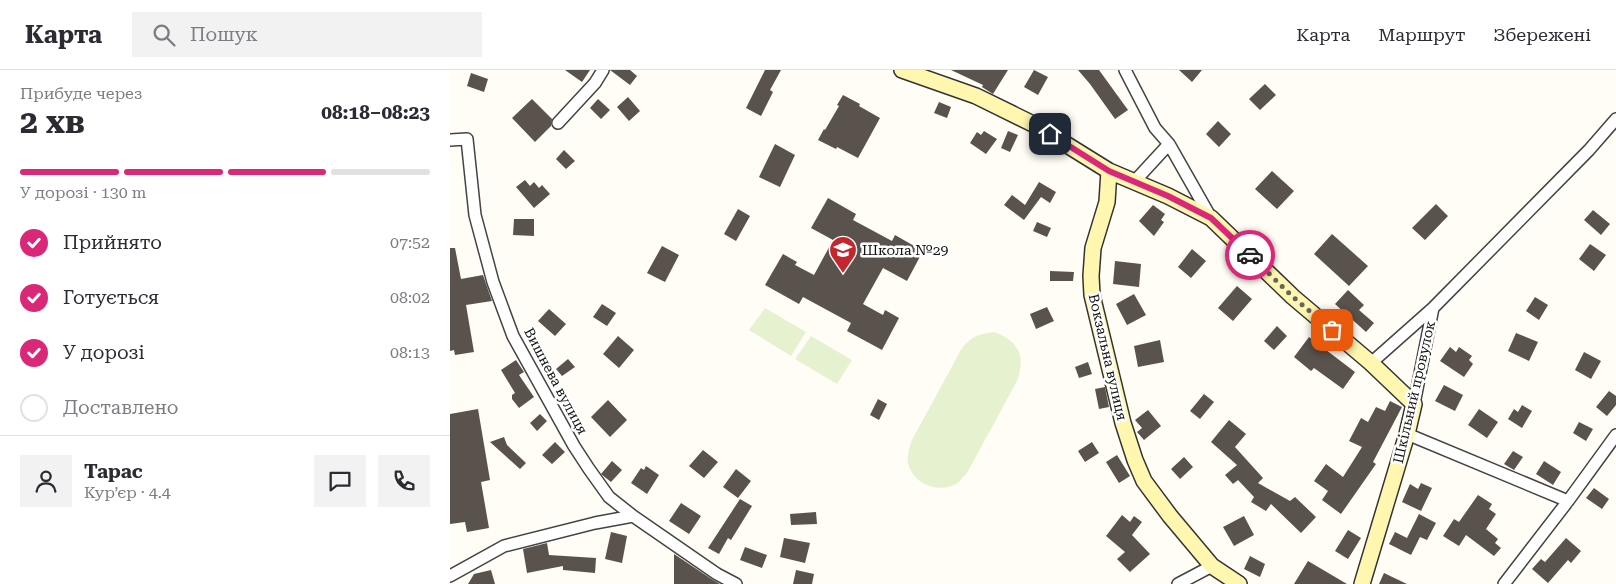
<!DOCTYPE html>
<html lang="uk">
<head>
<meta charset="utf-8">
<style>
  body { margin:0; font-family:"Roboto Serif",serif; background:#f2f2f3; color:#2b2b33; height:100vh; display:flex; flex-direction:column; font-size:19px; white-space:nowrap }
  * { box-sizing:border-box; margin:0 }
  p { font-size:16px; color:#7c7c81 }
  .icon { flex:none; width:28px; height:28px; fill:none; stroke:currentColor; stroke-width:2; stroke-linecap:round; stroke-linejoin:round }
  .map { position:relative; flex:1; overflow:hidden }
  .sheet { display:flex; flex-direction:column; background:#fff; width:450px }
  .sheet>* { flex:none }
  .pin { position:absolute; display:grid; place-items:center; width:42px; height:42px; color:#fff; margin:-21px; border-radius:10px; box-shadow:0 2px 8px #0006 }
  .courier { position:absolute; display:grid; place-items:center; width:50px; height:50px; margin:-25px; border:4px solid #db2777; border-radius:50%; background:#fff; color:#222; box-shadow:0 1px 6px #0007 }
  .summary em { font-style:normal; font-weight:700 }
  .summary div { display:flex; flex-direction:column-reverse }
  .summary { display:flex; align-items:center; justify-content:space-between; height:85px; padding:0 20px }
  h1 { font-size:32px; font-weight:700; line-height:38px }
  .bar { display:grid; grid-template-columns:repeat(4,1fr); gap:8px 5px; align-content:center; height:60px; padding:0 20px }
  .bar i { height:6px; border-radius:4px; background:#e1e1e2 }
  .bar .current { background:#db2777 }
  .bar p { grid-column:span 4 }
  .line { display:flex; align-items:center; gap:12px; padding:0 20px; border-top:1px solid #e1e1e2 }
  .line div { flex:1 }
  .round { display:grid; place-items:center; flex:none; width:52px; height:52px; border-radius:0px; background:#f2f2f3 }
  ol { padding:0 20px; list-style:none }
  li { display:flex; align-items:center; gap:15px; height:55px }
  li p { margin-inline-start:auto }
  li .icon { padding:5px; border-radius:50%; background:#db2777; color:#fff; stroke-width:4 }
  li:last-child { color:#7c7c81 }
  li i { width:28px; height:28px; border:2px solid #e1e1e2; border-radius:50% }
  header { display:flex; align-items:center; gap:30px; box-sizing:border-box; height:70px; padding:0 25px; background:#fff; border-bottom:1px solid #e1e1e2 }
  header strong { font-size:24px }
  nav { display:flex; gap:28px; margin-inline-start:auto; font-size:18px }
  .search { width:350px; height:45px; background:#f2f2f3; display:flex; align-items:center; gap:12px; box-sizing:border-box; padding:0 18px; border-radius:0px; color:#7c7c81; font-size:19px }
  main { display:flex; flex:1; min-height:0 }
  .map>svg:first-child { display:block }
  .pitch { fill:#e6f2cf }
  .building { fill:#5a524d }
  .lines { fill:none; stroke-linecap:round; stroke-linejoin:round }
  .street-casing { stroke:#444; stroke-width:14 }
  .secondary-casing { stroke:#333; stroke-width:18 }
  .street { stroke:#fff; stroke-width:11 }
  .secondary { stroke:#fff6b0; stroke-width:15 }
  .done { stroke:#646461; stroke-width:5; stroke-dasharray:0 9 }
  .route { stroke:#db2777; stroke-width:6 }
  .labels { text-anchor:middle; dominant-baseline:central; stroke-width:5; stroke-linejoin:round; paint-order:stroke }
  .poi-label { font-size:14px; fill:#111; stroke:#fff; text-anchor:start }
  .street-label { font-size:14px; fill:#111; stroke:#fff }
</style>
</head>
<body>
<header>
<strong>Карта</strong>
<div class="search"><svg class="icon" aria-label="search" viewBox="0 0 24 24"><circle cx="10" cy="10" r="6"/><path d="M15 15l6 6"/></svg>Пошук</div>
<nav><a>Карта</a><a>Маршрут</a><a>Збережені</a></nav>
</header>
<main>
<section class="sheet">
<div class="summary"><div><h1>2 хв</h1><p>Прибуде через</p></div><em>08:18–08:23</em></div>
<div class="bar"><i class="current"></i><i class="current"></i><i class="current"></i><i></i><p>У дорозі · 130 m</p></div>
<ol>
<li><svg class="icon" aria-label="check" viewBox="0 0 24 24"><path d="M5 12l5 5 9-10"/></svg>Прийнято<p>07:52</p></li>
<li><svg class="icon" aria-label="check" viewBox="0 0 24 24"><path d="M5 12l5 5 9-10"/></svg>Готується<p>08:02</p></li>
<li><svg class="icon" aria-label="check" viewBox="0 0 24 24"><path d="M5 12l5 5 9-10"/></svg>У дорозі<p>08:13</p></li>
<li><i></i>Доставлено</li>
</ol>
<div class="line" style="height:90px"><a class="round"><svg class="icon" aria-label="person" viewBox="0 0 24 24"><circle cx="12" cy="8" r="4"/><path d="M4 21q1-7 8-7t8 7"/></svg></a><div><b>Тарас</b><p>Кур’єр · 4.4</p></div><a class="round"><svg class="icon" aria-label="chat" viewBox="0 0 24 24"><path d="M4 5h16v11H9l-5 4z"/></svg></a><a class="round"><svg class="icon" aria-label="phone" viewBox="0 0 24 24"><path d="M5 4h4l2 5-3 2q2 4 5 5l2-3 5 2v4C11 20 4 13 5 4z"/></svg></a></div>
</section>
<div class="map">
<svg width="1166" height="514" viewBox="0 0 1166 514">
  <rect width="100%" height="100%" fill="#fffdf5"/>
  <path class="pitch" d="M315 238 356 262 341 286 299 260Z
    M544 262C569 271 576 286 567 311L517 403C514 406 511 409 509 412 491 425 463 415 458 393 457 385 459 378 462 370L512 278C523 266 528 264 544 262Z
    M361 266 402 290 387 314 345 289Z"/>
  <path class="building" d="M115 0H140L132 12Z
    M160 0H180L187 6 180 15Z
    M315 0H331L320 20 323 22 311 46 296 38Z
    M501 0H558L543 24 532 17 533 15Z
    M584 0 598 7 588 25 574 17Z
    M628 0H649L678 40 665 49 640 14Z
    M729 0H752L742 12Z
    M21 3 38 9 34 22 17 16Z
    M815 14 826 25 810 40 799 29Z
    M393 25 410 34 409 36 430 48 408 88 387 77 386 79 368 70 374 59 375 60 389 36 387 35Z
    M178 27 190 41 179 51 167 37Z
    M82 29 102 49 101 56 85 72 62 48Z
    M148 29 160 40 151 49 140 38Z
    M489 32 501 37 497 48 484 43Z
    M768 51 781 64 769 77 756 64Z
    M534 61 547 69 536 84 520 73 527 62 531 65Z
    M558 61 568 65 560 82 551 78Z
    M325 74 345 85 330 117 309 107Z
    M114 80 125 91 116 99 106 89Z
    M822 101 844 121 827 139 805 119Z
    M75 110 80 116 84 112 89 118 92 115 100 124 84 138 66 117Z
    M589 112 606 122 600 133 591 127 574 150 554 135 562 125 575 135Z
    M378 128 406 144 403 150 442 171 445 165 473 181 457 211 433 198 413 234 433 245 435 240 449 248 432 280 397 261 401 253 353 227 349 234 315 215 333 184 347 192 345 195 364 205 383 170 361 158Z
    M986 134 998 146 975 170 962 158Z
    M703 135 715 144 711 150 714 152 704 166 689 151Z
    M288 139 300 146 286 171 274 164Z
    M1143 140 1160 154 1151 165 1134 150Z
    M64 149H84V166L63 165Z
    M587 152 601 158 597 167 583 161Z
    M882 164 918 196 899 216 864 184Z
    M1140 174 1156 185 1144 201 1129 189Z
    M212 176 229 185 215 212 197 203Z
    M0 178H5L11 209 33 205 42 231 16 235 24 282 5 285 4 280 0 281Z
    M742 179 756 191 741 208 728 197Z
    M665 191 691 194 689 217 663 214Z
    M600 201 624 202 623 211H600Z
    M787 216 802 229 783 251 768 238Z
    M898 220 914 235 909 240 924 253 916 262 885 234Z
    M684 224 696 245 677 255 666 234Z
    M1085 227 1098 235 1089 250 1076 241Z
    M152 234 166 243 157 256 143 247Z
    M597 237 604 251 586 259 580 244Z
    M99 239 116 254 105 266 88 251Z
    M827 256 837 266 824 280 814 271Z
    M1066 263 1088 272 1079 291 1058 281Z
    M168 266 184 280 169 298 153 284Z
    M859 267 905 302 893 319 864 298 861 301 844 287Z
    M710 270 714 292 688 297 684 276Z
    M1000 277 1006 282 1009 277 1022 286 1019 290 1023 294 1014 307 990 291Z
    M1134 282 1151 291 1141 309 1125 300Z
    M118 289 125 297 112 306 106 299Z
    M66 290 74 302 69 305 84 327 69 338 62 329V325L65 323 51 300Z
    M638 292 642 304 629 308 625 297Z
    M994 315 1013 325 1005 341 985 331Z
    M655 317 659 337 649 339 645 319Z
    M1159 321 1166 326V335L1157 346 1146 337Z
    M754 324 764 332 750 349 740 341Z
    M428 329 437 334 429 350 420 345Z
    M158 330 177 350 160 367 141 347Z
    M940 331 952 337 923 392 926 394 891 444 872 430 878 421 864 411 876 394 893 407 912 377 899 371 911 348 918 352 926 337 935 341Z
    M1072 335 1082 341 1072 358 1058 349 1064 339 1068 342Z
    M28 339 40 410 31 412 39 458 17 462 15 452 0 454V344Z
    M1029 339 1048 352 1037 368 1018 355Z
    M698 340 711 356 694 370 687 362 692 358 685 350Z
    M90 344 97 351 87 361 80 353Z
    M779 350 796 364 785 377 813 408 808 413 840 431 845 427 866 447 851 463 821 434 816 441 801 432 804 427 788 410 783 414 775 405 787 395 761 372Z
    M1129 352 1143 359 1136 371 1123 363Z
    M54 367 57 375 76 393 70 399 40 372Z
    M105 372 115 382 102 394 92 385Z
    M642 372 649 383 635 392 628 381Z
    M253 380 268 392 254 408 239 396Z
    M1063 381 1073 387 1064 400 1054 394Z
    M667 385 680 406 669 413 656 392Z
    M734 387 743 397 730 409 721 399Z
    M162 391 172 400 161 412 151 404Z
    M1094 391 1111 402 1103 415 1086 404Z
    M196 396 209 405 197 424 181 413 191 398 194 400Z
    M286 399 301 411 288 428 273 417Z
    M971 413 982 418 971 441 952 432 960 414 968 419Z
    M1144 418 1159 429 1152 439 1136 428Z
    M1028 425 1042 434 1039 439 1046 444 1036 459 1048 469 1045 473 1051 478 1044 486 1016 465 1009 476 993 466 1004 449 1009 452Z
    M290 429 302 436 281 470 278 468 269 484 258 478Z
    M231 433 251 446 239 464 219 451Z
    M366 442 367 454 341 455 340 444Z
    M969 444 986 453 977 470 970 467 961 485 939 474 945 462 957 468Z
    M672 445 680 452 684 446 692 452 682 465 700 484 680 502 667 489 675 482 656 466Z
    M794 446 804 465 784 476 773 457Z
    M898 460 911 468 898 489 885 481Z
    M161 462 177 466 172 493 155 489Z
    M334 468 360 473 355 493 330 487Z
    M1116 468 1131 481 1121 493 1118 490 1098 513 1082 499 1091 489 1095 492Z
    M97 473 99 485 146 488 145 503 113 500V496L77 503 73 479Z
    M295 477 317 485 312 498 290 490Z
    M224 484 263 510 270 514H224Z
    M800 486 815 494 810 507 794 499Z
    M858 491 897 514H844Z
    M41 500 45 514H18L24 504Z
    M346 500 364 504 362 514H343Z
    M934 503 957 514H929Z"/>
  <g class="lines">
    <defs>
      <path id="street" d="M675 0 705 58 719 74 761 148
        M108 53 145 13 153 0
        M0 70 17 69 25 145 43 212 63 266 124 376 139 399 159 427 183 446 267 504 286 514
        M684 112 719 74
        M921 293 983 238 1139 80 1166 49
        M964 334 983 238
        M957 364 1118 431
        M0 506 54 476 145 453 183 446
        M728 514 762 496
        M1054 514 1118 431 1166 365"/>
      <path id="secondary" d="M452 0 526 26 585 55 659 101 718 126 761 148 843 227 921 293 964 334 957 364 912 514
        M659 101 657 132 643 178 641 206 642 225 673 353 685 390 694 411 720 446 762 496 789 514"/>
    </defs>
    <use href="#street" class="street-casing"/>
    <use href="#secondary" class="secondary-casing"/>
    <use href="#street" class="street"/>
    <use href="#secondary" class="secondary"/>
  </g>
  <g class="lines">
    <path class="done" d="M800 185 843 227 882 260"/>
    <path class="route" d="M600 64 659 101 718 126 761 148 800 185"/>
  </g>
  <defs>
    <symbol id="school-pin" viewBox="-11 -11 22 30"><path d="M0 17L-7.5 6A9.5 9.5 0 1 1 7.5 6Z" fill="#c4262e" stroke="#fff"/><path d="M0-5L7-2L0 1L-7-2ZM-4 1L0 2.5L4 1V4Q0 6-4 4Z" fill="#fff"/></symbol>
  </defs>
  <g fill-rule="evenodd">
    <use href="#school-pin" x="377" y="164" width="32" height="43"/>
  </g>
  <g class="labels">
    <g class="poi-label">
      <text x="412" y="180">Школа №29</text>
    </g>
    <g class="street-label">
      <text transform="translate(658 287) rotate(77)">Вокзальна вулиця</text>
      <text transform="translate(106 311) rotate(62)">Вишнева вулиця</text>
      <text transform="translate(964 322) rotate(-77)">Шкільний провулок</text>
    </g>
  </g>
</svg>
<div class="pin" style="left:882px;top:260px;background:#ea580c"><svg class="icon" aria-label="bag" viewBox="0 0 24 24"><path d="M5 8h14l-1 12H6zM9 8a3 3 0 0 1 6 0"/></svg></div>
<div class="pin" style="left:600px;top:64px;background:#1f2937"><svg class="icon" aria-label="home" viewBox="0 0 24 24"><path d="M3 11l9-7 9 7M6 9v11h12V9"/></svg></div>
<div class="courier" style="left:800px;top:185px"><svg class="icon" aria-label="car" viewBox="0 0 24 24"><path d="M5 17H2v-5l4-1 3-4h7l3 4 3 1v5h-3M9 17h6M6 11h13"/><circle cx="7" cy="17" r="2"/><circle cx="17" cy="17" r="2"/></svg></div>
</div>
</main>
</body>
</html>
